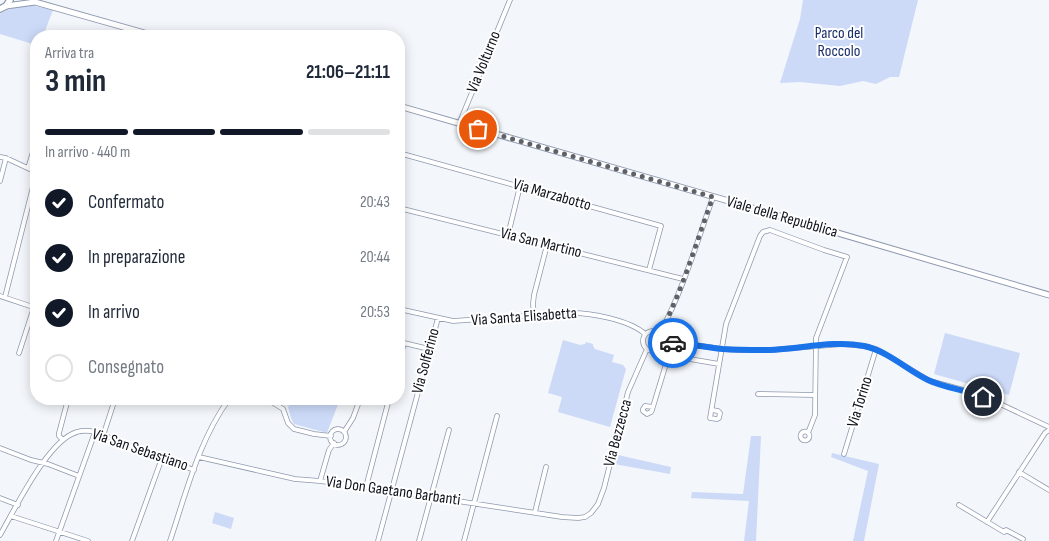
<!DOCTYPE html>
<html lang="it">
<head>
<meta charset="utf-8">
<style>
  body { margin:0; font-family:"Sofia Sans Condensed",sans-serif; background:#f2f2f3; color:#1f2937; height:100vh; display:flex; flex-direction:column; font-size:19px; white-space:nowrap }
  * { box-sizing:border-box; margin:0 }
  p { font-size:16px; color:#747a83 }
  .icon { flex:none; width:28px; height:28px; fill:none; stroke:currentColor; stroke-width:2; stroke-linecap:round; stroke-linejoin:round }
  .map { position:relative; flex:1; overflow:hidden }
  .panel { position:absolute; left:30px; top:30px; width:375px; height:375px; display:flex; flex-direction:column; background:#fff; border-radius:20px; box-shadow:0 2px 12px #0003 }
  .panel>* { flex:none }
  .pin { position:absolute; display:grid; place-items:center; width:42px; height:42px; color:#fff; margin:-21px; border:2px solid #fff; border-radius:50%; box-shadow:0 1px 5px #0007 }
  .courier { position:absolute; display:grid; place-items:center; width:50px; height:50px; margin:-25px; border:4px solid #1a73e8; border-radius:50%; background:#fff; color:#222; box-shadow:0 1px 6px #0007 }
  .summary em { font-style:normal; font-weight:700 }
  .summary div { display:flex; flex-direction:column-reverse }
  .summary { display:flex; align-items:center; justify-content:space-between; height:85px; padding:0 15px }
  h1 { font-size:32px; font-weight:700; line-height:38px }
  .bar { display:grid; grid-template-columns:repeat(4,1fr); gap:8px 5px; align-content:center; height:60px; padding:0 15px }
  .bar i { height:6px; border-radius:4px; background:#e0e1e3 }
  .bar .current { background:#111827 }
  .bar p { grid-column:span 4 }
  ol { padding:0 15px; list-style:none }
  li { display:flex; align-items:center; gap:15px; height:55px }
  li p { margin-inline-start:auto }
  li .icon { padding:5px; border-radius:50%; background:#111827; color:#fff; stroke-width:4 }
  li:last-child { color:#747a83 }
  li i { width:28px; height:28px; border:2px solid #e0e1e3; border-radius:50% }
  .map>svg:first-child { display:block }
  .green { fill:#ccdaf8 }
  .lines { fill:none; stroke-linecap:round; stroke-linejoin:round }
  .minor-casing { stroke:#8e99af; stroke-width:5.5 }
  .tertiary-casing { stroke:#8e99af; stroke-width:7 }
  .secondary-casing { stroke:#8e99af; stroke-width:8 }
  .minor { stroke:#fff; stroke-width:4 }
  .tertiary { stroke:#fff; stroke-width:5 }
  .secondary { stroke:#fff; stroke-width:5.5 }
  .done { stroke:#5e6168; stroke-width:5; stroke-dasharray:0 9 }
  .route { stroke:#1a73e8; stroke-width:6 }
  .labels { text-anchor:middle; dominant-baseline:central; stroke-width:4; stroke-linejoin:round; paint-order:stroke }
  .park-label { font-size:16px; fill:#172c68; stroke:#fff }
  .street-label { font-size:16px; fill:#0e1119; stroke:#fff }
</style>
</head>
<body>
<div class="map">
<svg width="1049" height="541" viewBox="0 0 1049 541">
  <rect width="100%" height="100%" fill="#f3f6fa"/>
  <path class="green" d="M803 0H918L899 77H890L876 84 863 81 840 86 800 82 780 83 800 19Z
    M25 6H35L53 10 43 36H36V45L0 34V14C8 9 16 7 25 6Z
    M945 333 1020 353 1009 395 934 374Z
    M563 340 580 345 585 344 586 342 593 344V346L595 349 614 355 612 362 623 365 626 369 610 427 558 412 562 397 548 393Z
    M293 399H340L327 433 294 424 291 418 288 407Z
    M751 436H761L756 541H744L749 501 691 498 692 492 743 494Z
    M832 453 879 464 864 541H853L868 471 831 457Z
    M618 455 671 467 670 474 614 464Z
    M215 512 234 518 231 529 212 523Z"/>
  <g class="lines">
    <defs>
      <path id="minor" d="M459 124 510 0
        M399 153 661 226 649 270
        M0 157 6 158 36 172
        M28 168 36 142
        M0 181 6 158
        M399 208 683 279
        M508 235 520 186
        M0 296 36 308
        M5 297 36 175
        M399 309 453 321 567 313C589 312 630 320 645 334
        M534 315 533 304 534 295 547 245
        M643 341a10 10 0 1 1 20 0a10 10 0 1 1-20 0Z
        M660 333C683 290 697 242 713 197
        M663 343 687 344 722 349 738 350H770L843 344 864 346 876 349 885 354 930 381 971 392 996 402 1049 427
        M19 353 34 307
        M399 362 404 343 429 349
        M758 394 815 395
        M267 399 283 409 288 423 294 429 314 434 331 436
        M653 407 645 406 643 409V411L647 414 651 412 652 410 666 364 671 358 678 357 719 364
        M712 410 718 411 720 413 719 418 717 419 710 418 726 324 760 236 763 232 770 230 824 250 847 257 816 338 815 415 808 433
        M330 437a8 8 0 1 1 16 0a8 8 0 1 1-16 0Z
        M800.5 436a4.5 4.5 0 1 1 9 0a4.5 4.5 0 1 1-9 0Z
        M344 432 353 418 360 399
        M103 436 115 399
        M63 440 59 436V433L68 399
        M0 448 31 460 48 464 79 476
        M844 454 876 349
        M199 457 295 479 320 481 366 487 562 517 578 518 585 517 591 513 598 504 604 488 628 392 647 349
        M1019 472 1049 490
        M320 481 329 450 334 443
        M366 487 389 399
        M0 498 18 505
        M959 505 1004 532 1006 530 1023 539
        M535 512 546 467
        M11 516 88 541
        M987 522 1045 433 1049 430
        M0 535C15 509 45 447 72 434 79 430 87 430 95 432L194 470
        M56 541 95 432
        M132 541 162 458
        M170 541C186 493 199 440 229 399
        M378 541 438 318
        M419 541 449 430
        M464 541 497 416"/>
      <path id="tertiary" d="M32 0 35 2 155 36
        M6 6 35 2
        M399 106 739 204 1049 295"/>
      <path id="secondary" d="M0 9 6 6 10 0"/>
    </defs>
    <use href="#minor" class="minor-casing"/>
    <use href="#tertiary" class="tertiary-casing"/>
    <use href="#secondary" class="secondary-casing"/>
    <use href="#minor" class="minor"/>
    <use href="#tertiary" class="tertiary"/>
    <use href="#secondary" class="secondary"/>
  </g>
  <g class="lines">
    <path class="done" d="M478 129 713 197C696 242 683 290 660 333L662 336 663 343H673"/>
    <path class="route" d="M673 343C690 344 706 347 723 349 738 350 754 350 769 350 801 349 833 340 864 346 888 351 907 370 928 380 945 388 966 390 983 397"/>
  </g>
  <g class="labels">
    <g class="park-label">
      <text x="839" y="33">Parco del<tspan x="839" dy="18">Roccolo</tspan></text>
    </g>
    <g class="street-label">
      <text transform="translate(484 62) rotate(-68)">Via Volturno</text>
      <text transform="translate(552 195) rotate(16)">Via Marzabotto</text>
      <text transform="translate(782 217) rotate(16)">Viale della Repubblica</text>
      <text transform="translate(541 243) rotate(14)">Via San Martino</text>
      <text transform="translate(524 317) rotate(-4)">Via Santa Elisabetta</text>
      <text transform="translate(426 361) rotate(-75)">Via Solferino</text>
      <text transform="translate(860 402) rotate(-73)">Via Torino</text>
      <text transform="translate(618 433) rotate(-75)">Via Bezzecca</text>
      <text transform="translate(140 450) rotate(19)">Via San Sebastiano</text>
      <text transform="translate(393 491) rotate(8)">Via Don Gaetano Barbanti</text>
    </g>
  </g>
</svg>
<div class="pin" style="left:478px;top:129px;background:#ea580c"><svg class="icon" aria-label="bag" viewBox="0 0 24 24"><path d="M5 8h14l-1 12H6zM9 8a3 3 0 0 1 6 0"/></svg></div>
<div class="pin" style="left:983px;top:397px;background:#1f2937"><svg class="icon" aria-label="home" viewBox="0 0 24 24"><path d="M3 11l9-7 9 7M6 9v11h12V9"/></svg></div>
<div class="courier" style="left:673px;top:343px"><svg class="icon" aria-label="car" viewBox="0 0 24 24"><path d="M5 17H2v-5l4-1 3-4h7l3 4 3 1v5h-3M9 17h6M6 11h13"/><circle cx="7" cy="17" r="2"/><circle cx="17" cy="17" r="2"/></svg></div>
<section class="panel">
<div class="summary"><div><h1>3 min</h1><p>Arriva tra</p></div><em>21:06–21:11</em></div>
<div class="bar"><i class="current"></i><i class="current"></i><i class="current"></i><i></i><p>In arrivo · 440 m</p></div>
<ol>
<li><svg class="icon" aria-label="check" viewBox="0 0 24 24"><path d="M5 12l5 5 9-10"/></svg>Confermato<p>20:43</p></li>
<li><svg class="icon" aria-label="check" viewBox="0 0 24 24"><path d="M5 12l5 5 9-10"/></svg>In preparazione<p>20:44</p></li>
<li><svg class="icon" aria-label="check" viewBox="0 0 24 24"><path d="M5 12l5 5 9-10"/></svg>In arrivo<p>20:53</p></li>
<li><i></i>Consegnato</li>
</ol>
</section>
</div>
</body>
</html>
